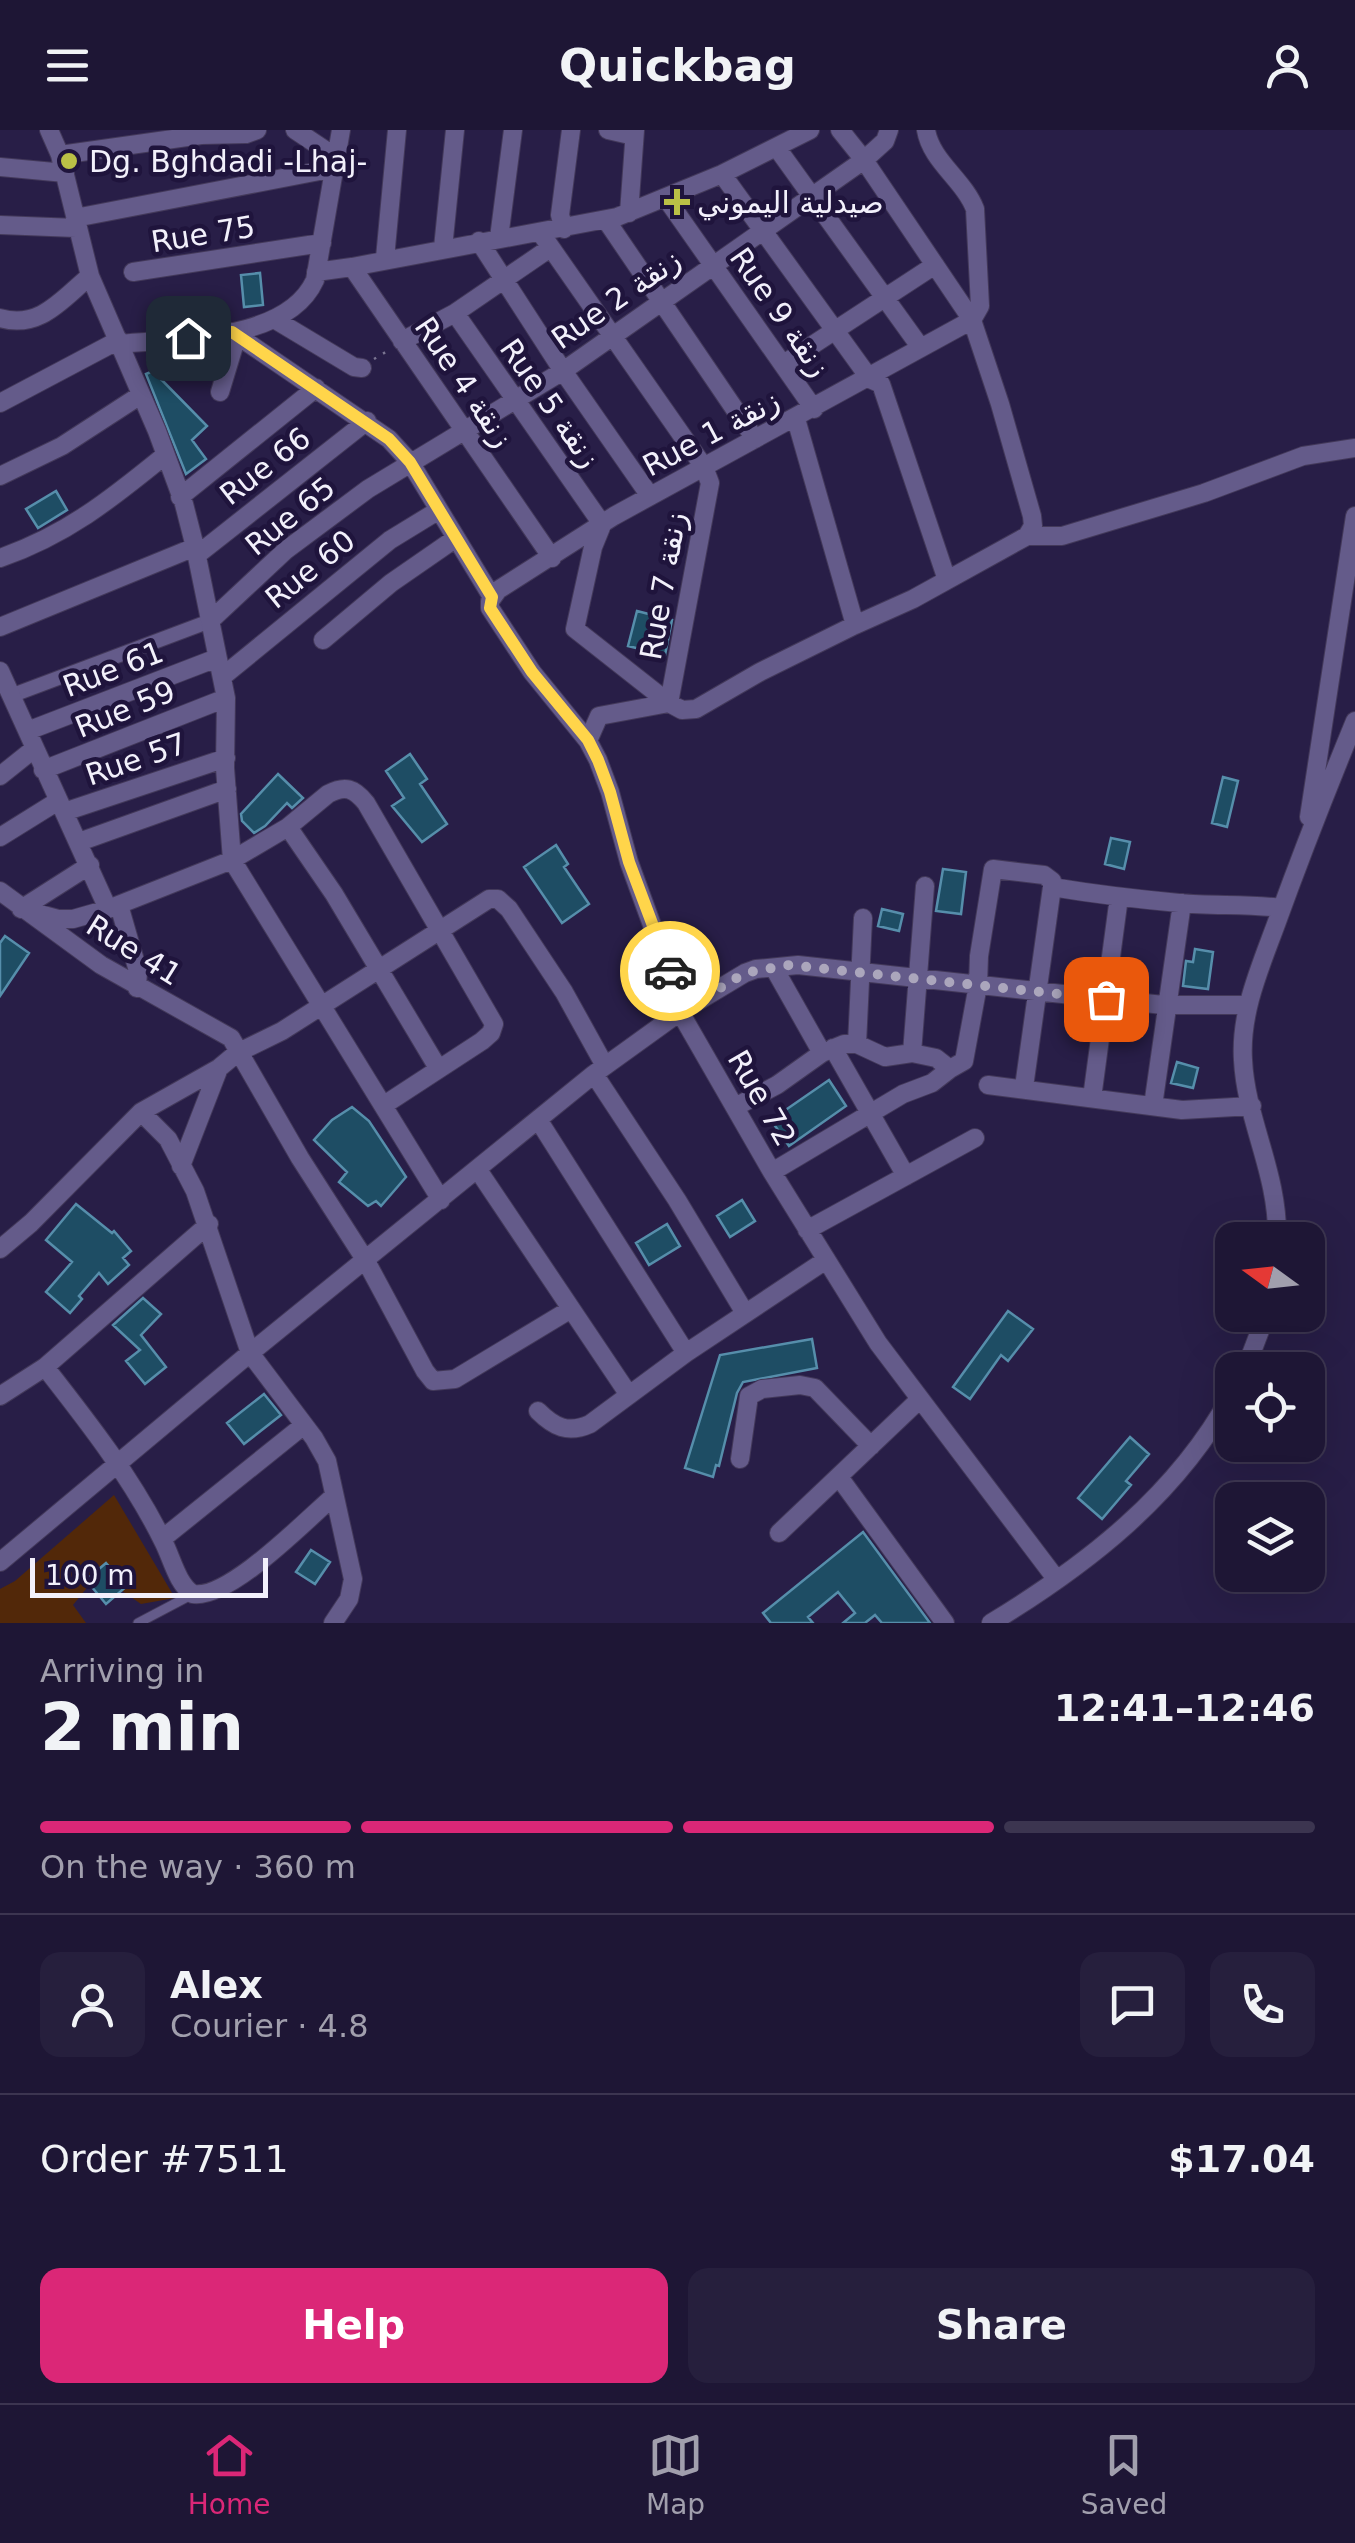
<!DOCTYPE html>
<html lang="en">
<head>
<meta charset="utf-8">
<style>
  body { margin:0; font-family:"DejaVu Sans","Noto Sans Arabic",sans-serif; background:#261f3d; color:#f1f3f6; height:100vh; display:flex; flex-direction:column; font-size:38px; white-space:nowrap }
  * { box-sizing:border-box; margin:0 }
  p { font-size:32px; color:#a19fad }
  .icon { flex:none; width:55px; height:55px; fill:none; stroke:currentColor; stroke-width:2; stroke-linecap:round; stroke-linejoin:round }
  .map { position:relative; height:1493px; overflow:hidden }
  .panel { display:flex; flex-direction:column; background:#1e1635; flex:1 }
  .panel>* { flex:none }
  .needle { width:65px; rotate:285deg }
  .fabs { position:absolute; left:1215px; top:1092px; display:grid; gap:20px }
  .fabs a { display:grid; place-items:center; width:110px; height:110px; border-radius:20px; background:#1e1635; box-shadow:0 10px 40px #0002,0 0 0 2px #3c3550; font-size:50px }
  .scale { position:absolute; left:30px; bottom:25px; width:238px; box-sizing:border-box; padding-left:10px; border:5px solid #f2f0fb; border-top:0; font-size:28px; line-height:35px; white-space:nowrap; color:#f2f0fb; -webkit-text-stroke:8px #1f143c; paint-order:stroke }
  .pin { position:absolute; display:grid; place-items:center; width:85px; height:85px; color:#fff; margin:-42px; border-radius:20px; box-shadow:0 5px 15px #0006 }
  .courier { position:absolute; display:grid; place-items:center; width:100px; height:100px; margin:-50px; border:8px solid #ffd54a; border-radius:50%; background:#fff; color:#222; box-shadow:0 2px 12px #0007 }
  .overview em { font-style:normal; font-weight:800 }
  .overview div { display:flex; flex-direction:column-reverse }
  .overview { display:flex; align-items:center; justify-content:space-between; height:170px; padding:0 40px }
  h1 { font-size:65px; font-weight:800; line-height:75px }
  .bar { display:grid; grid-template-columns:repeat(4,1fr); gap:15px 10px; align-content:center; height:120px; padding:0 40px }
  .bar i { height:12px; border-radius:8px; background:#3c3550 }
  .bar .current { background:#db2777 }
  .bar p { grid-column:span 4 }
  .line { display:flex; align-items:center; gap:25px; padding:0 40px; border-top:2px solid #3c3550 }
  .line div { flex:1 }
  .round { display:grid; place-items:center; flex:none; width:105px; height:105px; border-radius:20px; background:#261f3d }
  .button { display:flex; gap:20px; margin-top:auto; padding:20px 40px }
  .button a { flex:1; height:115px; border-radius:20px; background:#db2777; color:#fff; font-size:40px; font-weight:800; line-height:115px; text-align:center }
  .button a+a { background:#261f3d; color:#f1f3f6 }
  header { display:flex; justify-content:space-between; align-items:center; height:130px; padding:0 40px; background:#1e1635; font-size:45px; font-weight:800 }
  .tabs { display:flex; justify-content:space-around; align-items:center; height:140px; border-top:2px solid #3c3550; background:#1e1635; font-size:28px; color:#a19fad }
  .tabs a { display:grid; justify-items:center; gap:5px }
  .tabs .current { color:#db2777 }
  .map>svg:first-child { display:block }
  .green { fill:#522809 }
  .building { fill:#1e4d64; stroke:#568eab; stroke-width:2.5 }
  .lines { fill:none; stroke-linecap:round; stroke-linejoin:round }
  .service-casing { stroke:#43395a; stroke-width:11 }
  .pedestrian-casing { stroke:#43395a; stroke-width:16 }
  .minor-casing { stroke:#43395a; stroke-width:20 }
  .path { stroke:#7a7491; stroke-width:2.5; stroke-dasharray:2.5 8; stroke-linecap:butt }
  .service { stroke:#645b8a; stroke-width:9 }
  .pedestrian { stroke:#645b8a; stroke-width:14 }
  .minor { stroke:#645b8a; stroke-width:18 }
  .done { stroke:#aba6bc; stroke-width:10; stroke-dasharray:0 18 }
  .route { stroke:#ffd54a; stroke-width:12 }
  .poi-dot { fill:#bac046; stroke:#1f143c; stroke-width:4 }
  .labels { text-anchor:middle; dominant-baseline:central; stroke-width:9; stroke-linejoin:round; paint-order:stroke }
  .poi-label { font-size:30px; fill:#f2f0fb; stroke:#1f143c; text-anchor:start }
  .street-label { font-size:30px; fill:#f2f0fb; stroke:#1f143c }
</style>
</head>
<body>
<header><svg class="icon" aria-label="menu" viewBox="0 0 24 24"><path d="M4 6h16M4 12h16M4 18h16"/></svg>Quickbag<svg class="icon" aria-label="person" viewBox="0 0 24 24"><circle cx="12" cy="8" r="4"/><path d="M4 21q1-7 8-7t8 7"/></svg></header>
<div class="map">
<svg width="1355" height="1493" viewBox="0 0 1355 1493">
  <rect width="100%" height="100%" fill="#281e47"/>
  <path class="green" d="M114 1365 175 1468 141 1474 98 1444 73 1475 86 1493H0V1459L15 1451Z"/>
  <path class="building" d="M260 143 263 175 244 177 241 145Z
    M153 241 207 296 192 310 206 329 186 344 146 244Z
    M56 361 67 380 38 398 26 379Z
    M637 481 672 490 665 525 628 516Z
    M410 624 427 649 420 654 447 694 422 712 392 676 404 668 386 641Z
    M278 644 303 668 292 678 287 673 265 696 254 703 242 691 241 684Z
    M1223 647 1238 651 1227 697 1212 693Z
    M1111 708 1130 712 1124 739 1105 734Z
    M556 715 568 734 564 737 589 774 562 793 524 737Z
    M943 739 966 742 961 784 936 781Z
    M882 779 903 784 899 801 878 796Z
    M5 806 29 823 0 866V813Z
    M1195 819 1213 822 1208 859 1183 856 1186 831 1193 832Z
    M1177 932 1198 938 1193 958 1171 953Z
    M829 950 846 976 789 1016 771 990Z
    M352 977 369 991 406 1047 381 1076 376 1071 368 1076 339 1052 347 1042 314 1010 332 990Z
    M742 1070 755 1091 730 1107 717 1086Z
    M76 1074 112 1103 114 1101 131 1121 123 1128 129 1135 108 1154 99 1143 79 1166 82 1169 70 1183 46 1162 72 1132 46 1110Z
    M667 1094 680 1116 649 1135 636 1113Z
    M143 1168 161 1184 141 1205 166 1237 145 1254 126 1231 140 1220 113 1195Z
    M1008 1181 1033 1199 1008 1231 1001 1225 970 1269 953 1257Z
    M812 1209 817 1238 743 1252 737 1263 719 1336 716 1335 713 1347 685 1338 720 1225Z
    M264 1264 281 1285 244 1314 227 1293Z
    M1130 1307 1149 1324 1126 1351 1131 1355 1102 1389 1078 1368Z
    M863 1402 930 1493H882L875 1485 865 1493H843L855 1483 838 1462 808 1487 813 1493H771L763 1483Z
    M311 1420 330 1432 315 1454 296 1442Z
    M106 1433 127 1456 106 1474 86 1450Z"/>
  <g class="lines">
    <defs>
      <path id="service" d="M138 1493 193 1464"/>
      <path id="pedestrian" d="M13 565 210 491"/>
      <path id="minor" d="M49 0 60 25 90 146 157 301 184 374 195 417 226 568 225 638 232 730 441 1070
        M295 0 337 28
        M608 0 634 6
        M840 0 864 30 972 190 1000 274 1032 386 1033 396 1027 406
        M926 0C931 31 964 50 975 79L980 176 972 190
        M777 18 921 218
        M60 25 201 5 246 4 257 0
        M0 37 65 43
        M722 44 870 249 881 254 947 450
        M666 68 814 279
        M629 83 635 0
        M75 88 335 38
        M606 90 755 309
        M0 95 76 98
        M564 99 560 85 571 0
        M540 102 704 337 710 353 669 573 599 586 588 611
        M499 108 513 0
        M479 111 563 241 650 366
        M443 118 455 0
        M385 128 397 0
        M352 137 617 87 722 44 810 0
        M133 142 322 113
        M316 142 352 137 552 428
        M455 183 602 394
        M0 188C40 200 63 168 90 146
        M274 189 354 237 362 238
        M972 190 614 386 498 460 490 471V478L532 542 588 611 598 630 610 662 629 732 675 858 680 882 772 1042 878 1213 1057 1450
        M232 202 389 309 410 332 492 467
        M402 211 455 183 550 118
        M121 214C177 208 287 212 315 150L341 0
        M785 233 935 135
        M220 262 237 206
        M0 273 119 210
        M796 289 855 495 913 469 1027 406H1062L1204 363 1303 326 1355 318
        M0 346 62 316 139 266
        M180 367 316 258
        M602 395 593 417 575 499 669 573 682 580 696 579 760 542 855 495
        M197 425 367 291
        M0 428C66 405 110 370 164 326
        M210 491 286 420 368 359 563 241 864 30 885 11 889 0
        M0 497 195 417
        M323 510 391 453 456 408
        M0 541 108 779
        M222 547 390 410 439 380
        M30 600 217 528
        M43 640 226 568
        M0 646 35 618
        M64 682 226 628
        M1309 687 1355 386
        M288 697 334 764 438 938
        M0 707 58 671
        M79 712 227 659
        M0 761 101 835 231 908 300 1028 366 1131 425 1241 433 1251 455 1249 571 1179
        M119 775 138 841 137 858
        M21 779 90 735
        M36 783 58 789H73L108 779 232 730 288 697 328 664C345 655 354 658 366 673L494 894 491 903 482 911 384 975
        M774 838 822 923
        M857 914 863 788
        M833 918 906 1046
        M912 923 925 756
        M594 944 677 1070 745 1183
        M988 955 1182 980 1252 976
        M1024 957 1052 757
        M1092 968 1119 767
        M1153 976 1182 773
        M735 977 777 955 822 923 844 914H857L885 927 912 923 936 928 950 939 964 931 978 855 979 826 993 739 1044 745 1052 751V757C1094 764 1136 769 1179 773 1213 776 1247 774 1282 778
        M141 982 168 1009 195 1061 250 1223 314 1308 327 1331 353 1449 349 1469 333 1493
        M539 991 686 1223
        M181 1036 219 938
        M478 1040 629 1265
        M772 1042 903 964 932 953 950 939
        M807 1100 975 1008
        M1277 1110C1279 1044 1246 991 1243 930 1240 884 1259 840 1275 797 1300 728 1327 659 1355 591
        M0 1119 31 1093 141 982 219 938 237 923 282 901 489 769H498L509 779 564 862 605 936
        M45 1237C88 1292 132 1348 163 1411 172 1428 177 1454 193 1464 229 1470 306 1390 334 1366
        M1245 1240 1266 1185
        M0 1266 45 1237 209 1094
        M538 1281C554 1297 568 1304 590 1294L686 1223 826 1130
        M740 1329 749 1266 762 1259 800 1255 815 1258 871 1316
        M839 1347 945 1493
        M779 1403 919 1270
        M162 1409 304 1295
        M0 1432 250 1223 594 944 680 882 745 843 756 839 798 835 1163 875H1248
        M991 1493C1088 1434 1177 1365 1232 1264"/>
    </defs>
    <use href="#service" class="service-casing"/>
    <use href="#pedestrian" class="pedestrian-casing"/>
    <use href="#minor" class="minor-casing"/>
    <path class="path" d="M374 229 389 220"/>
    <use href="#service" class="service"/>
    <use href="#pedestrian" class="pedestrian"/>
    <use href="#minor" class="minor"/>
  </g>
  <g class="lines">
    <path class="done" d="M670 841 680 882 745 843 789 835 1106 869"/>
    <path class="route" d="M188 208 232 202 389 309 410 332 492 467 490 478 532 542 588 610 598 630 610 662 629 732 670 841"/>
  </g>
  <g class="poi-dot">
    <circle cx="69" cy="31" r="10"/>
    <path d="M672 57h10v10h10v10h-10v10h-10v-10h-10v-10h10z"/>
  </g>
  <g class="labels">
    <g class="poi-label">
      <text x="89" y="31">Dg. Bghdadi -Lhaj-</text>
      <text x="697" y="72">صيدلية اليموني</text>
    </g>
    <g class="street-label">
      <text transform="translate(203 104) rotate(-9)">Rue 75</text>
      <text transform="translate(616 169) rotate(-35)">Rue 2 زنقة</text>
      <text transform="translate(780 182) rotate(55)">Rue 9 زنقة</text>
      <text transform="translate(464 252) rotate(56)">Rue 4 زنقة</text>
      <text transform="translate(550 273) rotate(55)">Rue 5 زنقة</text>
      <text transform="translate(711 303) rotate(-28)">Rue 1 زنقة</text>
      <text transform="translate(265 336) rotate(-38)">Rue 66</text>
      <text transform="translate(290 386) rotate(-39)">Rue 65</text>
      <text transform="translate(310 439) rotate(-39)">Rue 60</text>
      <text transform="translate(663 456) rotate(-80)">Rue 7 زنقة</text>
      <text transform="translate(113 539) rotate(-21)">Rue 61</text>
      <text transform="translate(125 579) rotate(-22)">Rue 59</text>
      <text transform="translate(136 629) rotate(-19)">Rue 57</text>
      <text transform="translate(134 820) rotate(32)">Rue 41</text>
      <text transform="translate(762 968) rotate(60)">Rue 72</text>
    </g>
  </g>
</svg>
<div class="fabs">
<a><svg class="needle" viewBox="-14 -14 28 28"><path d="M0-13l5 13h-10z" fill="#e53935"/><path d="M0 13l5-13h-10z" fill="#a19fad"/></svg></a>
<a><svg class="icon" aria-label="locate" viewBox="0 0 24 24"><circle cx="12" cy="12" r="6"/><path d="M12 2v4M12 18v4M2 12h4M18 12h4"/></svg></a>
<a><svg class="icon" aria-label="layers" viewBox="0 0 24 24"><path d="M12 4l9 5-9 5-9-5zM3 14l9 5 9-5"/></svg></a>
</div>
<div class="scale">100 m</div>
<div class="pin" style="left:1106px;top:869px;background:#ea580c"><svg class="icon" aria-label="bag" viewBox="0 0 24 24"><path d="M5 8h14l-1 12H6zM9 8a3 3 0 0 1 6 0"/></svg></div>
<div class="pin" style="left:188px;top:208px;background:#1f2937"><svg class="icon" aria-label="home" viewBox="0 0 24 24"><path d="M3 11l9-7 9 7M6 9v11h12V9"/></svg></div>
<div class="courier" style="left:670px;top:841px"><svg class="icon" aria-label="car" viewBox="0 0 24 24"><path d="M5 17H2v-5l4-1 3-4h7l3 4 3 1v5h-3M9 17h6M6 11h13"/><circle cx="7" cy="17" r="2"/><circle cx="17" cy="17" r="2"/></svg></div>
</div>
<section class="panel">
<div class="overview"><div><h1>2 min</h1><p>Arriving in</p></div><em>12:41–12:46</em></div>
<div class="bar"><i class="current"></i><i class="current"></i><i class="current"></i><i></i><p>On the way · 360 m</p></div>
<div class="line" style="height:180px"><a class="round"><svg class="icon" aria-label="person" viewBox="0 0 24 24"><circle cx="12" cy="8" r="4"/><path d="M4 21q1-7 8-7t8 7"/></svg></a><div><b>Alex</b><p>Courier · 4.8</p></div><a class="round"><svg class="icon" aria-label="chat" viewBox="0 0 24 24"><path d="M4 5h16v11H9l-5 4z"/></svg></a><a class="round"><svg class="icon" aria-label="phone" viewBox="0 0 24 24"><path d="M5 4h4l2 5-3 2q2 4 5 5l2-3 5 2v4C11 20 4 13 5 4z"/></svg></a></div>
<div class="line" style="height:130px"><div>Order #7511</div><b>$17.04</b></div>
<div class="button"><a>Help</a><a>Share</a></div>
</section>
<nav class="tabs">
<a class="current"><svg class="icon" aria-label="home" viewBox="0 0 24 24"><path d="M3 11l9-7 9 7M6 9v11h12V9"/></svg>Home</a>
<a><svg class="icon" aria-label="map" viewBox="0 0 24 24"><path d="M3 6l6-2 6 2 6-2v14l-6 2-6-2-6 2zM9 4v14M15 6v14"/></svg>Map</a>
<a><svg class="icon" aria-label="saved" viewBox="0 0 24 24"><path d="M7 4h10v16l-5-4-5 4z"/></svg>Saved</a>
</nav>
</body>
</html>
